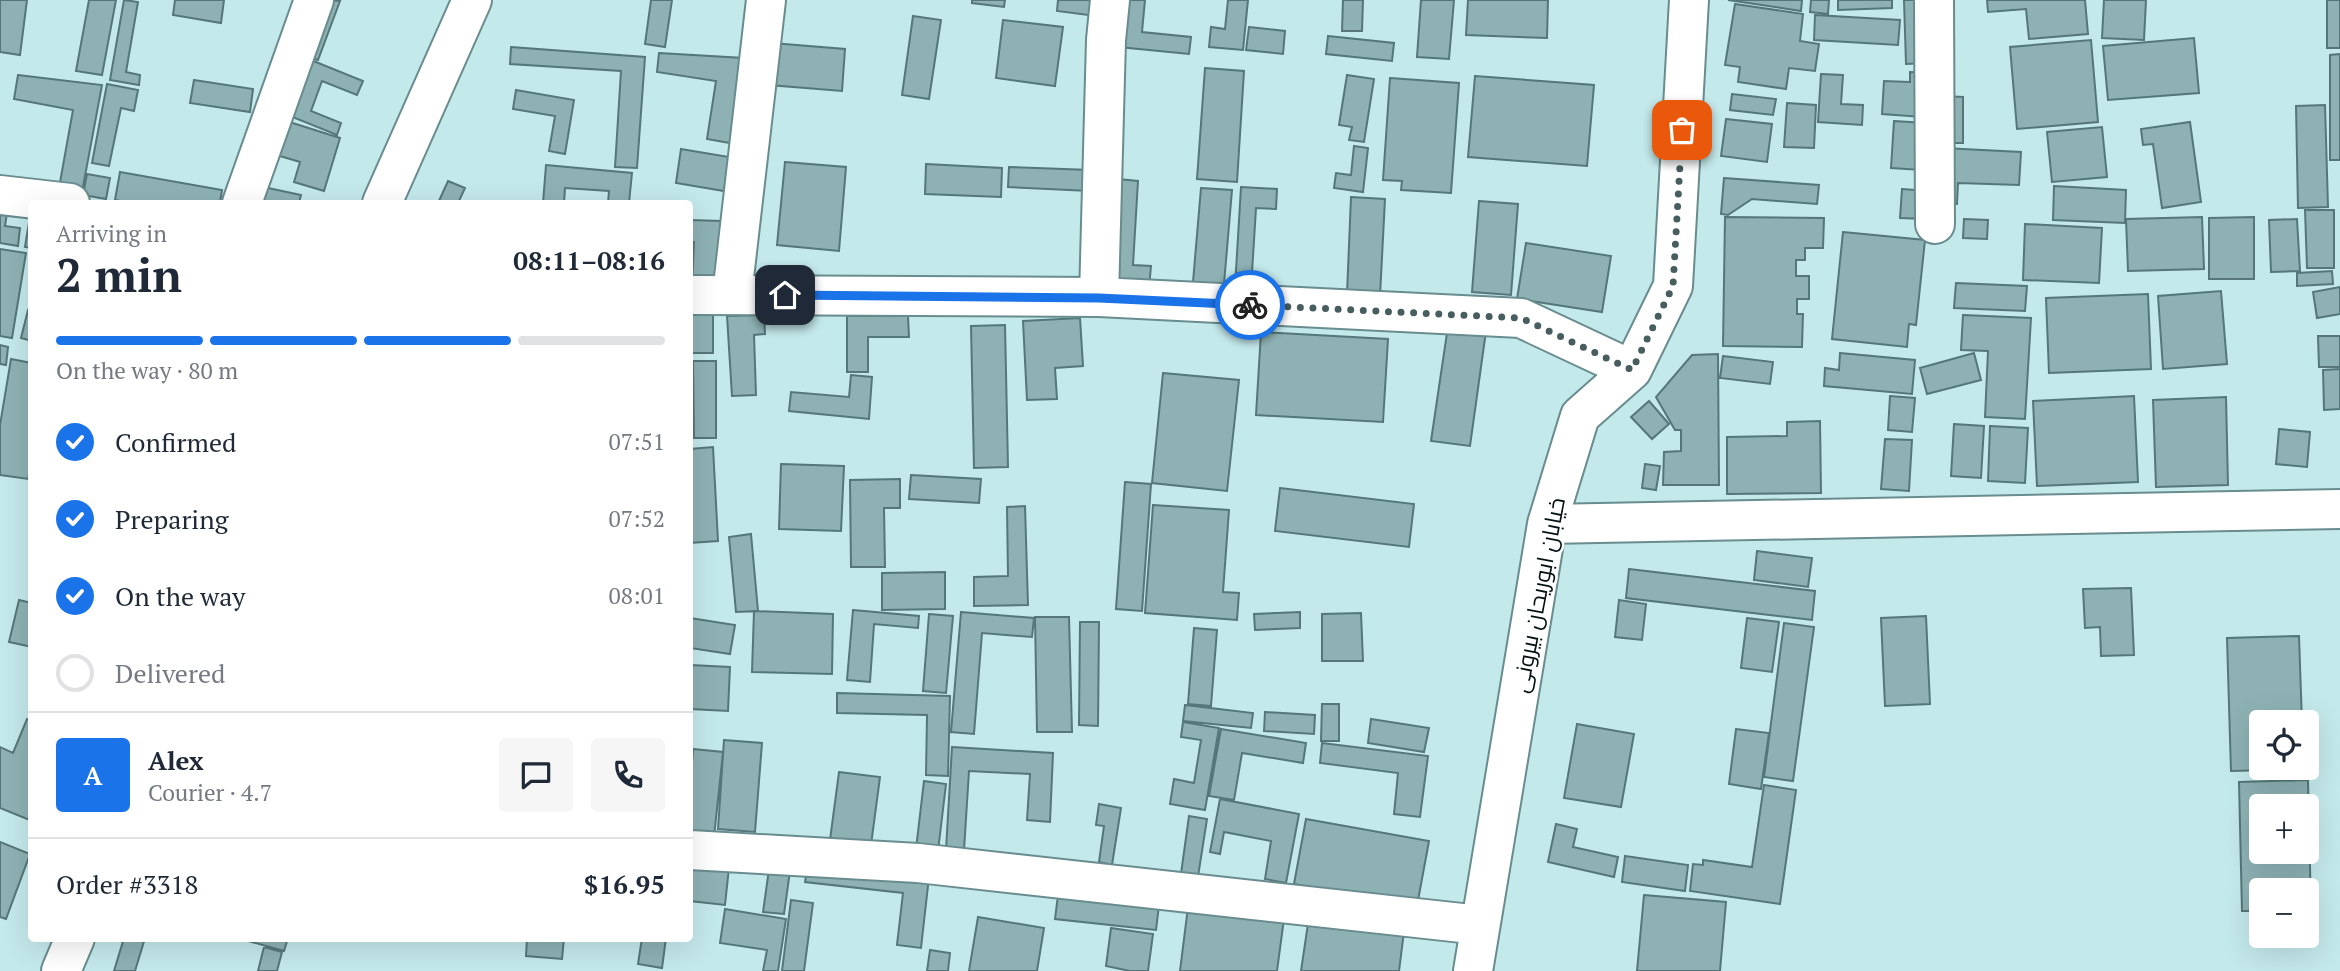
<!DOCTYPE html>
<html lang="en">
<head>
<meta charset="utf-8">
<style>
  body { margin:0; font-family:"PT Serif",Cairo,serif; background:#f6f6f7; color:#1f2937; height:100vh; display:flex; flex-direction:column; font-size:26px; white-space:nowrap }
  * { box-sizing:border-box; margin:0 }
  p { font-size:23px; color:#747a83 }
  .icon { flex:none; width:38px; height:38px; fill:none; stroke:currentColor; stroke-width:2; stroke-linecap:round; stroke-linejoin:round }
  .map { position:relative; flex:1; overflow:hidden }
  .side { position:absolute; left:28px; top:200px; width:665px; height:742px; display:flex; flex-direction:column; background:#fff; border-radius:7px; box-shadow:0 7px 28px #0002 }
  .side>* { flex:none }
  .controls { position:absolute; left:2249px; top:710px; display:grid; gap:14px }
  .controls a { display:grid; place-items:center; width:70px; height:70px; border-radius:7px; background:#fff; box-shadow:0 7px 28px #0002; font-size:35px }
  .pin { position:absolute; display:grid; place-items:center; width:60px; height:60px; color:#fff; margin:-30px; border-radius:14px; box-shadow:0 4px 10px #0006 }
  .courier { position:absolute; display:grid; place-items:center; width:70px; height:70px; margin:-35px; border:5px solid #1a73e8; border-radius:50%; background:#fff; color:#222; box-shadow:0 2px 9px #0007 }
  .summary em { font-style:normal; font-weight:700 }
  .summary div { display:flex; flex-direction:column-reverse }
  .summary { display:flex; align-items:center; justify-content:space-between; height:119px; padding:0 28px }
  h1 { font-size:46px; font-weight:700; line-height:52px }
  .bar { display:grid; grid-template-columns:repeat(4,1fr); gap:10px 7px; align-content:center; height:84px; padding:0 28px }
  .bar i { height:9px; border-radius:5px; background:#e0e1e3 }
  .bar .selected { background:#1a73e8 }
  .bar p { grid-column:span 4 }
  .line { display:flex; align-items:center; gap:18px; padding:0 28px; border-top:2px solid #e0e1e3 }
  .line div { flex:1 }
  .round { display:grid; place-items:center; flex:none; width:74px; height:74px; border-radius:7px; background:#f6f6f7 }
  ol { padding:0 28px; list-style:none }
  li { display:flex; align-items:center; gap:21px; height:77px }
  li p { margin-inline-start:auto }
  li .icon { padding:7px; border-radius:50%; background:#1a73e8; color:#fff; stroke-width:4 }
  li:last-child { color:#747a83 }
  li i { width:38px; height:38px; border:4px solid #e0e1e3; border-radius:50% }
  .map>svg:first-child { display:block }
  .building { fill:#8eb2b4; stroke:#557779; stroke-width:2; fill-rule:evenodd }
  .lines { fill:none; stroke-linecap:round; stroke-linejoin:round }
  .minor-casing { stroke:#698c8e; stroke-width:42 }
  .minor { stroke:#fff; stroke-width:38 }
  .done { stroke:#475d5e; stroke-width:7; stroke-dasharray:0 12.6 }
  .route { stroke:#1a73e8; stroke-width:9 }
  .labels { text-anchor:middle; dominant-baseline:central; stroke-width:5; stroke-linejoin:round; paint-order:stroke }
  .street-label { font-size:23px; fill:#041112; stroke:#fff }
</style>
</head>
<body>
<div class="map">
<svg width="2340" height="971" viewBox="0 0 2340 971">
  <rect width="100%" height="100%" fill="#c4e9eb"/>
  <path class="building" d="M0 0H27L20 55 0 52Z
    M89 0H116L102 75 76 71Z
    M124 0 138 2 126 72 140 75 139 85 110 80Z
    M175 0H224L221 23 173 15Z
    M326 0 340 1 318 60 305 56Z
    M651 0H672L665 47 645 44Z
    M972 0H1005L1004 7 972 3Z
    M1058 0H1105L1103 17 1057 11Z
    M1124 0H1145L1142 32 1191 37 1189 54 1119 47Z
    M1228 0H1248L1243 50 1209 47 1211 27 1225 29Z
    M1343 0H1363L1362 31H1342Z
    M1421 0H1454L1449 59 1417 57Z
    M1468 0H1548L1547 38 1466 35Z
    M1728 0H1802L1801 11Z
    M1811 0H1829L1828 14 1810 12Z
    M1838 0H1892V8L1838 10Z
    M1904 0H1925L1927 63 1906 64Z
    M1987 0H2085L2088 34 2029 39 2026 9 1988 12Z
    M2104 0H2146L2144 40 2102 38Z
    M2327 0H2340V48H2327Z
    M1735 4 1803 14 1800 41 1819 44 1815 71 1789 68 1786 89 1738 82 1740 67 1725 65Z
    M1815 15 1900 20 1898 45 1814 40Z
    M913 16 941 20 929 99 902 95Z
    M1003 20 1063 27 1055 86 996 78Z
    M1249 27 1285 31 1283 54 1246 50Z
    M1328 36 1394 43 1392 61 1326 54Z
    M2194 38 2199 93 2108 100 2103 46Z
    M2091 40 2098 122 2017 129 2010 47Z
    M772 43 845 49 842 91 769 85Z
    M511 47 645 57 637 168 615 167 621 71 510 64Z
    M659 53 744 58 730 143 707 139 716 81 657 72Z
    M2340 54V160H2330V55Z
    M306 58 363 81 357 95 322 81 311 111 341 123 337 135 285 114Z
    M1205 68 1244 71 1237 182 1197 179Z
    M1910 72 1925 73 1922 117 1882 114 1884 81 1910 82Z
    M1821 74 1843 75 1841 104 1863 105 1862 125 1818 122Z
    M18 75 102 85 82 192 59 188 73 110 14 99Z
    M1347 75 1374 79 1364 142 1349 140 1352 127 1339 125Z
    M1475 76 1594 85 1587 166 1468 157Z
    M1390 78 1459 83 1451 193 1401 190 1402 181 1383 180Z
    M194 80 253 89 250 112 190 103Z
    M107 84 138 90 134 111 121 108 109 166 92 163Z
    M516 90 574 100 565 154 549 151 555 116 513 109Z
    M1732 94 1776 99 1773 115 1730 110Z
    M1942 96 1963 97V143H1942Z
    M1787 103 1816 105 1814 148 1784 147Z
    M2325 105 2328 207 2298 208 2296 106Z
    M280 119 340 138 324 191 294 182 300 162 270 153Z
    M1726 119 1772 124 1767 162 1721 156Z
    M1894 121 1925 123 1922 170 1891 168Z
    M2190 122 2201 202 2162 208 2153 144 2143 145 2141 129Z
    M2102 127 2107 177 2052 182 2047 132Z
    M1354 146 1368 148 1363 192 1334 188 1336 173 1351 175Z
    M1943 148 2021 152 2019 185 1958 183 1957 204 1941 203Z
    M681 149 729 157 724 191 676 183Z
    M785 162 846 167 839 251 777 245Z
    M926 164 1002 168 1001 197 925 194Z
    M546 165 632 173 629 203H608L609 191 565 188 564 203H543Z
    M1009 167 1090 170 1089 191 1008 187Z
    M120 172 222 190 220 203H131L115 200Z
    M87 174 110 178 106 199 83 195Z
    M1724 178 1819 185 1817 204 1752 199 1728 215 1721 214Z
    M1118 179 1138 181 1133 265 1151 266 1149 288 1111 285Z
    M448 181 465 188 458 203H438Z
    M254 185 301 195 299 203H250Z
    M2054 186 2126 190 2125 223 2053 220Z
    M1241 187 1277 189 1276 209 1256 208 1251 289 1235 287Z
    M1201 188 1232 190 1224 284 1193 282Z
    M1902 189 1928 191 1926 219 1900 218Z
    M1351 197 1385 199 1380 296 1347 294Z
    M0 198 9 200 5 226 20 228 18 246 0 243Z
    M1479 201 1518 204 1511 295 1472 292Z
    M32 204V248L25 247Z
    M2305 210H2334V268H2307Z
    M1725 217 1824 218 1823 248H1805V260H1796V276H1809V299H1797V314H1803L1802 347 1723 346Z
    M2202 217 2204 269 2128 271 2126 219Z
    M2254 217V279H2209V218Z
    M1964 219 1988 220 1987 239 1963 238Z
    M2297 219 2300 271 2271 272 2269 220Z
    M690 220 721 221 719 288 692 287 694 242H690Z
    M2025 224 2102 228 2099 283 2023 280Z
    M1843 232 1925 240 1916 325 1909 324 1907 347 1832 339Z
    M1526 243 1611 256 1602 312 1517 299Z
    M0 249 26 253 12 338 0 336Z
    M2332 271 2333 284 2297 286V273Z
    M1956 283 2027 286 2025 311 1954 308Z
    M2340 287V314L2317 318 2313 292Z
    M2221 291 2227 364 2163 369 2158 296Z
    M2148 294 2151 369 2049 373 2046 298Z
    M28 310 32 311V341L21 338Z
    M691 314H713V353H691Z
    M764 315 765 334 754 335 756 395 732 396 727 316Z
    M1963 315 2031 318 2025 419 1985 417 1988 351 1961 350Z
    M847 316H908L909 337H868V372H847Z
    M1080 318 1083 366 1055 368 1057 399 1027 400 1023 321Z
    M1005 325 1008 467 974 468 971 326Z
    M1448 326 1486 331 1470 446 1431 441Z
    M1261 332 1388 339 1383 422 1256 415Z
    M2318 336H2340V367H2319Z
    M0 345 8 347 6 365 0 364Z
    M1840 353 1915 360 1912 394 1824 386 1825 368 1839 370Z
    M1974 353 1981 380 1927 394 1920 368Z
    M1718 354 1719 485H1663L1664 452 1681 451V430H1675L1656 397 1692 355Z
    M1723 356 1773 362 1770 384 1720 378Z
    M11 359 32 363V460L28 479 0 475V425Z
    M693 361H716V438H694Z
    M2340 369V409L2324 410 2323 370Z
    M1163 373 1239 380 1227 491 1152 483Z
    M851 375 872 377 869 419 789 411 791 392 849 397Z
    M1890 396 1915 398 1912 432 1888 430Z
    M2134 396 2138 482 2037 486 2033 401Z
    M2226 397 2228 485 2156 487 2153 400Z
    M1649 401 1669 424 1652 439 1631 417Z
    M1820 421 1821 493 1727 494V437L1787 436V422Z
    M1954 424 1984 426 1981 478 1951 476Z
    M1990 426 2028 428 2025 483 1988 481Z
    M2279 429 2310 432 2307 467 2276 464Z
    M1885 439 1912 440 1909 491 1881 489Z
    M713 447 718 541 690 543V449Z
    M781 464 844 466 841 531 779 529Z
    M1645 464 1660 466 1656 490 1642 488Z
    M911 475 981 479 979 503 909 499Z
    M900 479V508H884L885 567H851L850 480Z
    M1125 482 1151 484 1142 611 1116 609Z
    M1280 488 1414 504 1409 547 1275 531Z
    M1153 505 1229 510 1223 592 1239 593 1237 620 1145 613Z
    M1025 506 1028 605 974 606V577L1008 576 1007 507Z
    M751 534 758 611 736 612 729 537Z
    M1757 551 1812 558 1808 587 1754 580Z
    M1629 569 1815 591 1812 620 1626 598Z
    M945 572V609L882 610V573Z
    M2131 588 2134 655 2101 656 2100 627 2085 628 2083 589Z
    M19 600 32 603V647L9 642Z
    M1619 600 1646 604 1642 640 1615 637Z
    M853 610 919 616 918 628 874 624 870 682 847 680Z
    M754 611 833 614 832 674 752 672Z
    M961 612 1034 618 1032 637 982 633 974 734 951 732Z
    M1300 612V628L1255 630 1254 614Z
    M1361 613 1363 661H1322V614Z
    M929 614 953 616 946 693 923 691Z
    M1926 616 1930 704 1885 706 1881 618Z
    M1035 617H1069L1072 732H1037Z
    M690 618 735 625 730 654 690 648Z
    M1747 618 1779 622 1772 672 1741 668Z
    M1080 622H1099L1098 726 1079 725Z
    M1784 623 1814 627 1793 781 1764 777Z
    M1194 628 1217 630 1211 706 1188 704Z
    M2299 636 2302 723H2261V768L2303 769 2231 771 2227 638Z
    M690 665 730 667 728 711 690 709Z
    M837 693 950 696 948 776 926 775 927 715 837 713Z
    M1322 704H1339V741H1321Z
    M1185 705 1253 713 1251 728 1183 721Z
    M1265 712 1315 715 1314 734 1264 731Z
    M27 719 32 721V821L0 808V747L13 753Z
    M1371 719 1429 728 1424 752 1368 743Z
    M1183 722 1219 728 1205 810 1170 804 1174 779 1194 783 1201 740 1181 737Z
    M1577 724 1634 734 1621 807 1564 798Z
    M1221 729 1306 743 1303 763 1242 753 1234 800 1209 796Z
    M1736 729 1769 733 1761 789 1729 784Z
    M724 740 762 743 755 832 718 829Z
    M1322 743 1428 756 1420 817 1394 814 1398 773 1320 763Z
    M952 747 1053 753 1050 822 1027 820 1030 774 969 771 964 850H946Z
    M693 749 723 752 714 837 690 835V787Z
    M839 772 880 777 871 845 830 840Z
    M2308 780 2311 910H2306V891H2261V911H2242L2239 782ZM2261 807H2306V852H2261Z
    M924 781 946 784 938 851 916 849Z
    M1764 785 1796 790 1780 904 1690 891 1693 864 1703 865V860L1752 867Z
    M1220 799 1299 814 1286 883 1265 879 1271 841 1224 832 1220 854 1210 852Z
    M1099 804 1121 808 1112 865 1099 862 1104 826 1096 825Z
    M1189 816 1207 819 1197 883 1180 881Z
    M1306 819 1429 841 1417 906 1294 884Z
    M1556 824 1577 829 1573 847 1618 857 1614 877 1548 862Z
    M0 842 30 854 6 919 0 917Z
    M690 853 730 858 725 905 690 901Z
    M1625 856 1688 865 1685 891 1622 882Z
    M770 862 791 864 784 914 763 912Z
    M808 863 929 877 921 948 897 945 903 893 805 882Z
    M1059 887 1160 897 1156 930 1055 919Z
    M1644 895 1726 902 1720 971H1637Z
    M1189 899 1285 911 1277 971H1180Z
    M791 900 813 903 804 971H782Z
    M725 909 786 919 778 971H763L767 950 720 943Z
    M1310 910 1405 923 1399 971H1301Z
    M978 917 1044 928 1037 971H969Z
    M1111 928 1153 934 1148 971H1130L1106 966Z
    M124 938H145L135 971H114Z
    M238 938H288L284 951Z
    M527 938H564L562 959 526 956Z
    M642 938H666L662 968 638 964Z
    M264 947 282 952 277 971H258Z
    M930 950 950 953 948 971H927Z"/>
  <g class="lines">
    <defs>
      <path id="minor" d="M1934 0 1935 224
        M0 195 70 203
        M242 203 314 0
        M382 203 472 0
        M690 295 1099 297 1521 318 1632 370
        M732 295 766 0
        M1099 297 1106 40 1110 0
        M1547 524 2340 509
        M690 850 918 863 1480 925
        M61 971 75 938
        M1473 971 1547 524 1580 416 1632 370 1673 286 1689 0"/>
    </defs>
    <use href="#minor" class="minor-casing"/>
    <use href="#minor" class="minor"/>
  </g>
  <g class="lines">
    <path class="done" d="M1250 305 1521 318 1632 370 1673 286 1682 130"/>
    <path class="route" d="M785 295 1099 298 1250 305"/>
  </g>
  <g class="labels">
    <g class="street-label">
      <text transform="translate(1538 595) rotate(-79)">خیابان ابوریحان بیرونی</text>
    </g>
  </g>
</svg>
<div class="controls">
<a><svg class="icon" aria-label="locate" viewBox="0 0 24 24"><circle cx="12" cy="12" r="6"/><path d="M12 2v4M12 18v4M2 12h4M18 12h4"/></svg></a>
<a>+</a>
<a>−</a>
</div>
<div class="pin" style="left:1682px;top:130px;background:#ea580c"><svg class="icon" aria-label="bag" viewBox="0 0 24 24"><path d="M5 8h14l-1 12H6zM9 8a3 3 0 0 1 6 0"/></svg></div>
<div class="pin" style="left:785px;top:295px;background:#1f2937"><svg class="icon" aria-label="home" viewBox="0 0 24 24"><path d="M3 11l9-7 9 7M6 9v11h12V9"/></svg></div>
<div class="courier" style="left:1250px;top:305px"><svg class="icon" aria-label="bike" viewBox="0 0 24 24"><circle cx="6" cy="16" r="4"/><circle cx="18" cy="16" r="4"/><path d="M6 16l4-8h5l3 8M10 8l3 8H6M13 5h3"/></svg></div>
<section class="side">
<div class="summary"><div><h1>2 min</h1><p>Arriving in</p></div><em>08:11–08:16</em></div>
<div class="bar"><i class="selected"></i><i class="selected"></i><i class="selected"></i><i></i><p>On the way · 80 m</p></div>
<ol>
<li><svg class="icon" aria-label="check" viewBox="0 0 24 24"><path d="M5 12l5 5 9-10"/></svg>Confirmed<p>07:51</p></li>
<li><svg class="icon" aria-label="check" viewBox="0 0 24 24"><path d="M5 12l5 5 9-10"/></svg>Preparing<p>07:52</p></li>
<li><svg class="icon" aria-label="check" viewBox="0 0 24 24"><path d="M5 12l5 5 9-10"/></svg>On the way<p>08:01</p></li>
<li><i></i>Delivered</li>
</ol>
<div class="line" style="height:126px"><b class="round" style="background:#1a73e8;color:#fff">A</b><div><b>Alex</b><p>Courier · 4.7</p></div><a class="round"><svg class="icon" aria-label="chat" viewBox="0 0 24 24"><path d="M4 5h16v11H9l-5 4z"/></svg></a><a class="round"><svg class="icon" aria-label="phone" viewBox="0 0 24 24"><path d="M5 4h4l2 5-3 2q2 4 5 5l2-3 5 2v4C11 20 4 13 5 4z"/></svg></a></div>
<div class="line" style="height:91px"><div>Order #3318</div><b>$16.95</b></div>
</section>
</div>
</body>
</html>
